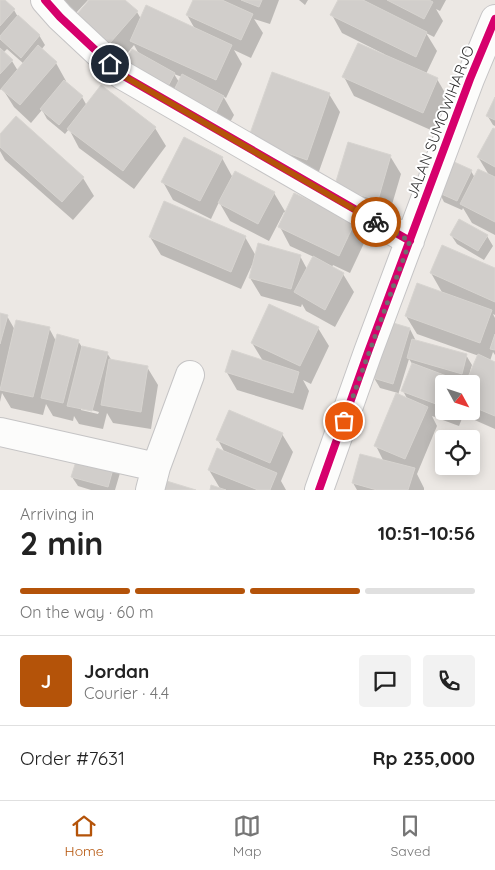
<!DOCTYPE html>
<html lang="en">
<head>
<meta charset="utf-8">
<style>
  body { margin:0; font-family:Quicksand,sans-serif; background:#f2f2f2; color:#222; height:100vh; display:flex; flex-direction:column; font-size:19px; white-space:nowrap }
  * { box-sizing:border-box; margin:0 }
  p { font-size:16px; color:#767676 }
  .icon { flex:none; width:28px; height:28px; fill:none; stroke:currentColor; stroke-width:2; stroke-linecap:round; stroke-linejoin:round }
  .map { position:relative; height:490px; overflow:hidden }
  .details { display:flex; flex-direction:column; background:#fff; flex:1 }
  .details>* { flex:none }
  .needle { width:32px; rotate:130deg }
  .tools { position:absolute; left:435px; top:375px; display:grid; gap:10px }
  .tools a { display:grid; place-items:center; width:45px; height:45px; border-radius:5px; background:#fff; box-shadow:0 2px 12px #0003; font-size:25px }
  .pin { position:absolute; display:grid; place-items:center; width:42px; height:42px; color:#fff; margin:-21px; border:2px solid #fff; border-radius:50%; box-shadow:0 1px 5px #0007 }
  .courier { position:absolute; display:grid; place-items:center; width:50px; height:50px; margin:-25px; border:4px solid #b45309; border-radius:50%; background:#fff; color:#222; box-shadow:0 1px 6px #0007 }
  .headline em { font-style:normal; font-weight:700 }
  .headline div { display:flex; flex-direction:column-reverse }
  .headline { display:flex; align-items:center; justify-content:space-between; height:85px; padding:0 20px }
  h1 { font-size:32px; font-weight:700; line-height:38px }
  .bar { display:grid; grid-template-columns:repeat(4,1fr); gap:8px 5px; align-content:center; height:60px; padding:0 20px }
  .bar i { height:6px; border-radius:4px; background:#e0e0e0 }
  .bar .active { background:#b45309 }
  .bar p { grid-column:span 4 }
  .line { display:flex; align-items:center; gap:12px; padding:0 20px; border-top:1px solid #e0e0e0 }
  .line div { flex:1 }
  .round { display:grid; place-items:center; flex:none; width:52px; height:52px; border-radius:5px; background:#f2f2f2 }
  .tabs { display:flex; justify-content:space-around; align-items:center; height:70px; border-top:1px solid #e0e0e0; background:#fff; font-size:14px; color:#767676 }
  .tabs a { display:grid; justify-items:center; gap:2px }
  .tabs .active { color:#b45309 }
  .map>svg:first-child { display:block }
  .shadow { fill:#0003; fill-rule:evenodd }
  .building { fill:#d1cecb; stroke:#d7d4d0 }
  .lines { fill:none; stroke-linecap:round; stroke-linejoin:round }
  .minor-casing { stroke:#c5c4c5; stroke-width:30 }
  .minor { stroke:#fcfcfb; stroke-width:28 }
  .cycleway-casing { stroke:#fff; stroke-width:11 }
  .cycleway { stroke:#d6006c; stroke-width:8 }
  .done { stroke:#706f6e; stroke-width:5; stroke-dasharray:0 9 }
  .route { stroke:#b45309; stroke-width:6 }
  .labels { text-anchor:middle; dominant-baseline:central; stroke-width:4; stroke-linejoin:round; paint-order:stroke }
  .street-label { font-size:15px; fill:#2e2e2e; stroke:#fff }
</style>
</head>
<body>
<div class="map">
<svg width="495" height="490" viewBox="0 0 495 490">
  <rect width="100%" height="100%" fill="#ece8e4"/>
  <path class="shadow" d="M0 0H3L14 10 18 17 39 35 45 45 41 50 56 63 66 81 65 83 82 97 87 106 155 128 166 146 134 189 79 148 69 129 65 134 47 119 42 110 31 123 14 107 2 88 0 90ZM7 49 24 64 18 71 12 61 3 53Z
    M62 0H88L76 13Z
    M91 0H123L137 12 141 19 195 29 187 15 194 0H279L270 24 254 19 263 33 251 58 234 50 242 64 226 98 223 96 234 115 221 139 132 51 139 54 134 45 121 61 89 33 79 14ZM174 74 182 77 179 82Z
    M299 0H308L305 5Z
    M339 0H360L365 2 363 0H446L440 11 436 9 443 21 434 37 426 33 437 51 426 74 437 79 448 98 433 131 354 96 344 77 384 56V54L342 33 332 15Z
    M329 94 340 112 317 177 260 157Z
    M495 100V126L493 125 487 115Z
    M16 118 83 178 94 196 73 220 5 160 0 151V136Z
    M495 130V235L472 223 463 208 462 210 444 202 439 192 471 171 475 178 489 175 478 157Z
    M390 156 401 174 388 218 336 188Z
    M222 158 233 178 274 193 286 213 284 212 269 241 230 221 219 202 211 219 173 200 163 182Z
    M354 223 365 241 350 273 333 265 332 267 343 274 354 292 335 327 306 311 302 304 301 307 261 296 250 278 253 265H252L241 289 161 255 150 237H245L256 256H300L307 269 314 257 290 246 280 227Z
    M451 235 487 236 493 246 484 260 457 244Z
    M495 269V315L493 314 495 318V355L493 352 490 361 495 363V429L470 418 466 411H471V384L458 380 460 384H444V411H465L459 426 432 416 437 426 417 474 424 488V490H357L353 483 384 462 376 446 398 393 380 388 374 378 410 329 415 339V341L466 355 472 365 470 371 472 372 479 356 417 334 406 316 443 294 431 273ZM409 359 413 365 403 391 408 400 398 395Z
    M0 314 7 316 15 330 49 328 56 341H78L82 347 107 353 112 361 147 367 158 385 151 429 113 423 107 413 103 429 79 424 74 416 73 421 53 416 46 404 43 415 11 408 2 393 0 402ZM81 407 99 412 98 414 81 410Z
    M318 328 329 346 311 384 303 380 309 391 303 410 237 390 226 371 263 361 252 343Z
    M282 434 293 452 281 481 286 490H211H221L209 470 225 453 218 440Z
    M114 463 120 473 115 490H91L78 486 72 477Z"/>
  <path class="building" d="M0 0H5L15 9 0 26Z
    M89 0H125L138 11 110 43 77 14Z
    M193 0H222L253 14 241 40 186 15Z
    M241 0H262L259 7Z
    M338 0H363L427 32 416 57 330 15Z
    M387 0H429L433 2 424 19Z
    M146 5 232 45 216 80 130 41Z
    M18 15 40 35 21 58 0 39V36Z
    M358 43 438 78 423 113 342 77Z
    M38 45 57 62 20 105 1 89Z
    M0 48 13 60 0 74Z
    M132 49 175 73 164 94 120 71Z
    M272 72 330 93 307 160 248 139Z
    M182 74 224 96 211 122 169 100Z
    M64 80 83 96 59 125 40 109Z
    M101 85 156 127 123 171 67 129Z
    M495 97V120L486 116Z
    M16 116 84 177 62 202 0 147V134Z
    M493 128 495 129V167L477 157Z
    M184 137 223 157 200 201 161 182Z
    M348 142 391 155 378 200 334 188Z
    M452 161 472 170 457 201 437 192Z
    M478 169 495 177V222L460 204Z
    M235 171 275 192 258 224 218 203Z
    M294 193 355 222 339 256 278 227Z
    M164 201 246 236 231 272 149 237Z
    M459 219 488 235 478 251 450 235Z
    M258 243 301 255 291 289 249 278Z
    M442 245 495 268V302L430 273Z
    M313 256 344 273 325 310 294 292Z
    M417 283 492 310 480 343 405 316Z
    M269 304 319 327 300 366 251 343Z
    M0 313 8 315 0 344Z
    M16 320 50 327 33 397 0 390Z
    M390 322 410 328 393 384 373 378Z
    M57 334 79 340 63 403 41 398Z
    M495 334V350L490 349Z
    M412 339 467 354 462 374 407 358Z
    M82 346 108 352 92 411 67 406Z
    M232 350 299 372 293 393 225 372Z
    M478 354 495 362V416L471 406V384H465Z
    M109 359 148 366 141 412 101 405Z
    M412 363 460 381 458 384H444V407L401 391Z
    M396 393 428 407 405 459 374 446Z
    M229 410 283 433 270 463 216 440Z
    M217 448 277 473 270 490H258L208 470Z
    M79 452 115 462 108 487 71 477Z
    M360 454 415 468 408 490H377L352 483Z
    M160 479 196 490H157Z
    M211 485 226 490H210Z"/>
  <g class="lines">
    <defs>
      <path id="minor" d="M45 0 60 17 122 75 410 241
        M0 432 156 467
        M150 490 156 467 190 375
        M319 490 368 352 470 79 495 19"/>
    </defs>
    <use href="#minor" class="minor-casing"/>
    <use href="#minor" class="minor"/>
    <defs>
      <path id="cycleway" d="M45 0 60 17 122 75 410 241
        M319 490 368 352 470 79 495 19"/>
    </defs>
    <use href="#cycleway" class="cycleway-casing"/>
    <use href="#cycleway" class="cycleway"/>
  </g>
  <g class="lines">
    <path class="done" d="M344 421 410 241 376 222"/>
    <path class="route" d="M110 64 122 75 376 222"/>
  </g>
  <g class="labels">
    <g class="street-label">
      <text transform="translate(440 122) rotate(-69)">JALAN SUMOWIHARJO</text>
    </g>
  </g>
</svg>
<div class="tools">
<a><svg class="needle" viewBox="-14 -14 28 28"><path d="M0-13l5 13h-10z" fill="#e53935"/><path d="M0 13l5-13h-10z" fill="#767676"/></svg></a>
<a><svg class="icon" aria-label="locate" viewBox="0 0 24 24"><circle cx="12" cy="12" r="6"/><path d="M12 2v4M12 18v4M2 12h4M18 12h4"/></svg></a>
</div>
<div class="pin" style="left:344px;top:421px;background:#ea580c"><svg class="icon" aria-label="bag" viewBox="0 0 24 24"><path d="M5 8h14l-1 12H6zM9 8a3 3 0 0 1 6 0"/></svg></div>
<div class="pin" style="left:110px;top:64px;background:#1f2937"><svg class="icon" aria-label="home" viewBox="0 0 24 24"><path d="M3 11l9-7 9 7M6 9v11h12V9"/></svg></div>
<div class="courier" style="left:376px;top:222px"><svg class="icon" aria-label="bike" viewBox="0 0 24 24"><circle cx="6" cy="16" r="4"/><circle cx="18" cy="16" r="4"/><path d="M6 16l4-8h5l3 8M10 8l3 8H6M13 5h3"/></svg></div>
</div>
<section class="details">
<div class="headline"><div><h1>2 min</h1><p>Arriving in</p></div><em>10:51–10:56</em></div>
<div class="bar"><i class="active"></i><i class="active"></i><i class="active"></i><i></i><p>On the way · 60 m</p></div>
<div class="line" style="height:90px"><b class="round" style="background:#b45309;color:#fff">J</b><div><b>Jordan</b><p>Courier · 4.4</p></div><a class="round"><svg class="icon" aria-label="chat" viewBox="0 0 24 24"><path d="M4 5h16v11H9l-5 4z"/></svg></a><a class="round"><svg class="icon" aria-label="phone" viewBox="0 0 24 24"><path d="M5 4h4l2 5-3 2q2 4 5 5l2-3 5 2v4C11 20 4 13 5 4z"/></svg></a></div>
<div class="line" style="height:65px"><div>Order #7631</div><b>Rp 235,000</b></div>
</section>
<nav class="tabs">
<a class="active"><svg class="icon" aria-label="home" viewBox="0 0 24 24"><path d="M3 11l9-7 9 7M6 9v11h12V9"/></svg>Home</a>
<a><svg class="icon" aria-label="map" viewBox="0 0 24 24"><path d="M3 6l6-2 6 2 6-2v14l-6 2-6-2-6 2zM9 4v14M15 6v14"/></svg>Map</a>
<a><svg class="icon" aria-label="saved" viewBox="0 0 24 24"><path d="M7 4h10v16l-5-4-5 4z"/></svg>Saved</a>
</nav>
</body>
</html>
